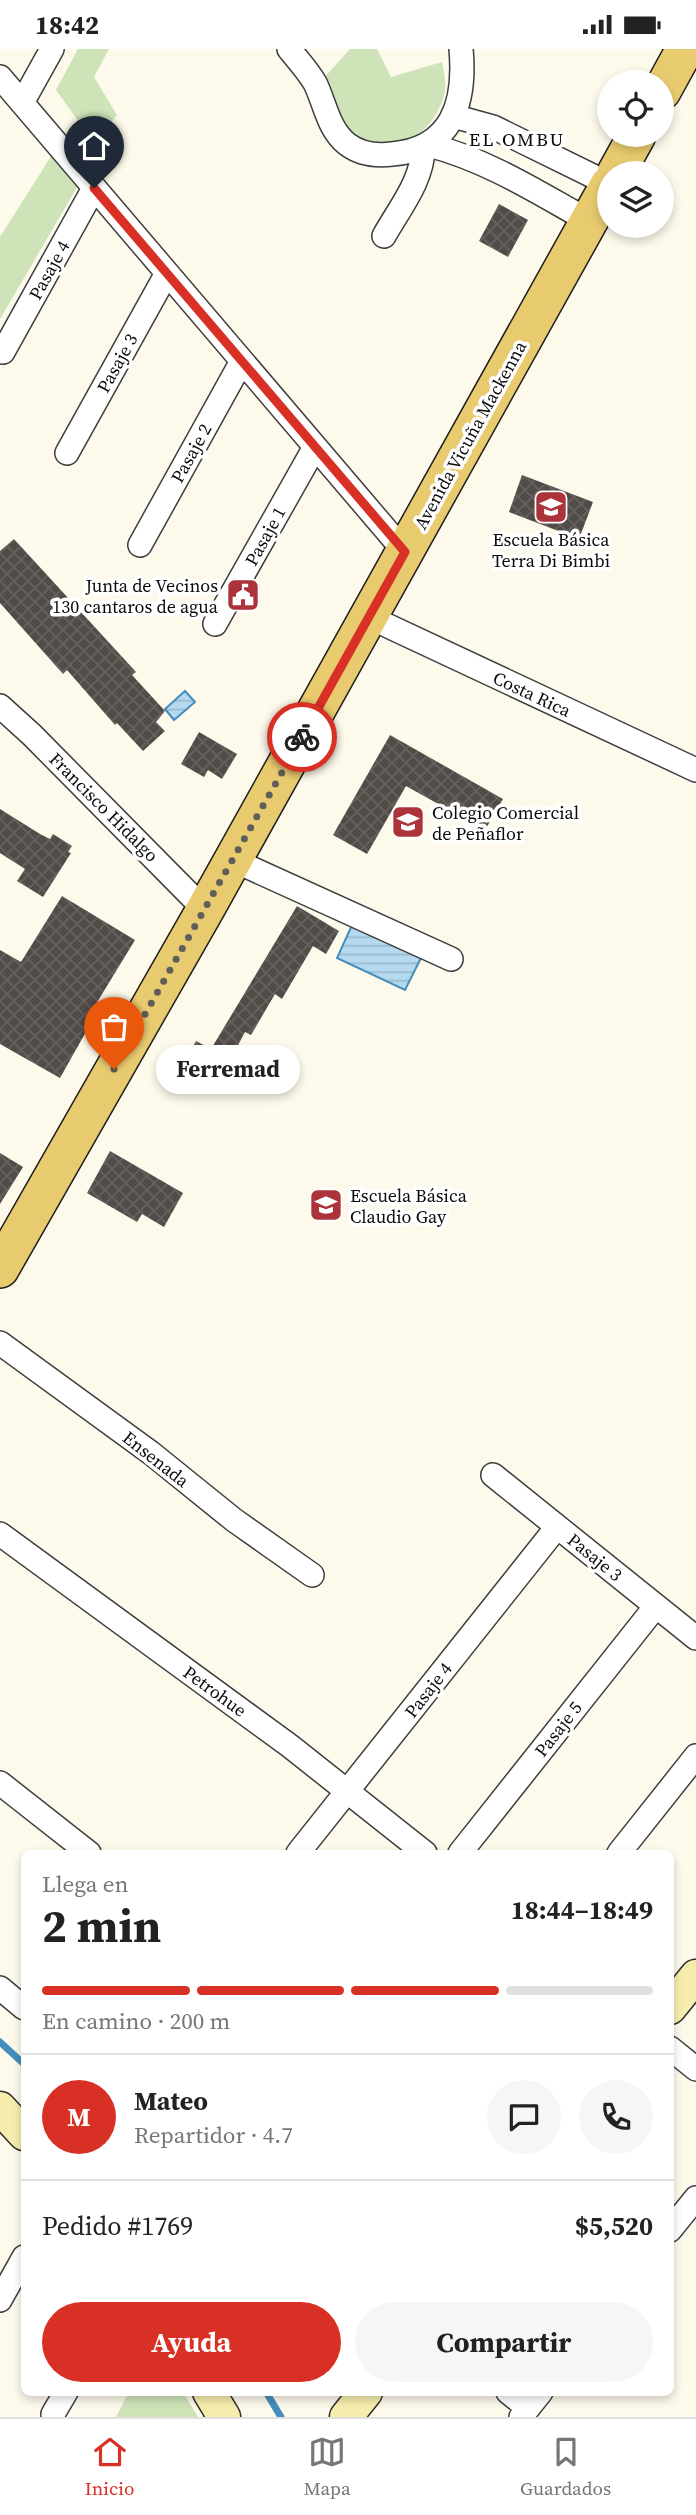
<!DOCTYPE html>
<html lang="es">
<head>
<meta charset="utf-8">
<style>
  body { margin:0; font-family:"Source Serif 4",serif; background:#f6f6f6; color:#222; height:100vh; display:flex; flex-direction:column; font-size:26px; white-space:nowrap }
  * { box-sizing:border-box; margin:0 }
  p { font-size:23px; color:#767676 }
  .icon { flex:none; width:38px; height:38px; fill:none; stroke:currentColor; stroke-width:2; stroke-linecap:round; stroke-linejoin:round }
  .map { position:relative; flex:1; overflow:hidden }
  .drawer { position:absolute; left:21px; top:1801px; width:653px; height:546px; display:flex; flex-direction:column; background:#fff; border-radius:10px; box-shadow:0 4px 10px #0003 }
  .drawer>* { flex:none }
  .buttons { position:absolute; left:597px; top:21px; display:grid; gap:14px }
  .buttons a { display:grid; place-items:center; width:77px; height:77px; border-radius:50%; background:#fff; box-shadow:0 4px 10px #0003; font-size:35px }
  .pin { position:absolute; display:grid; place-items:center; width:60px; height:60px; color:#fff; margin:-72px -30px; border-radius:50% 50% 50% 0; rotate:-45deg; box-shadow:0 0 7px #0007 }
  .pin .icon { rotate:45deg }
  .courier { position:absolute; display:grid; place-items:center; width:70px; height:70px; margin:-35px; border:5px solid #d93025; border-radius:50%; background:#fff; color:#222; box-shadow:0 2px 9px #0007 }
  .bubble { position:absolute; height:49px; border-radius:24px; background:#fff; box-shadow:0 4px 10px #0003; font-size:23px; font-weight:700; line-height:49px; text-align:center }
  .summary em { font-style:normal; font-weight:700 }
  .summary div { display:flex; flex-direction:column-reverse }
  .summary { display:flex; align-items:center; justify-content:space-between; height:119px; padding:0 21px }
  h1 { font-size:46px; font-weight:700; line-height:52px }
  .bar { display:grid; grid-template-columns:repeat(4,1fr); gap:10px 7px; align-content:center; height:84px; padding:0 21px }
  .bar i { height:9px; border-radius:5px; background:#e0e0e0 }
  .bar .on { background:#d93025 }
  .bar p { grid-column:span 4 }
  .line { display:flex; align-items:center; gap:18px; padding:0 21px; border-top:2px solid #e0e0e0 }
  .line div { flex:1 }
  .round { display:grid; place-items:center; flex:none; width:74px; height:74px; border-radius:37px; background:#f6f6f6 }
  .primary-button { display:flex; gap:14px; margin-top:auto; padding:14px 21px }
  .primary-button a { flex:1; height:80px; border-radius:42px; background:#d93025; color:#fff; font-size:28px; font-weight:700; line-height:80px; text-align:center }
  .primary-button a+a { background:#f6f6f6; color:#222 }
  .status { display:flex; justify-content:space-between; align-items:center; height:49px; padding:0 35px; background:#fff; direction:ltr }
  .status svg { height:19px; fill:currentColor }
  .menu { display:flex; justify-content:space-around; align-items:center; height:98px; border-top:2px solid #e0e0e0; background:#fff; font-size:19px; color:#767676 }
  .menu a { display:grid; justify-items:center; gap:4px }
  .menu .on { color:#d93025 }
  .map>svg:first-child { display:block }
  .grass { fill:#cfe3b9 }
  .water { fill:url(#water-rules); stroke:#448ebd; stroke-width:2 }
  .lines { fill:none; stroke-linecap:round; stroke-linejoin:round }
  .stream { stroke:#448ebd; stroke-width:7 }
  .building { fill:url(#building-cross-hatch) }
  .street-casing { stroke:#3e3e3e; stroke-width:26 }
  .secondary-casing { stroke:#2d2d2d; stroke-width:35 }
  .primary-casing { stroke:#1c1c1c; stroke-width:40 }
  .street { stroke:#fff; stroke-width:23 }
  .secondary { stroke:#f6edad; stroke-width:32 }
  .primary { stroke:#e9cb6f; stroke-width:37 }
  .done { stroke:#605e59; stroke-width:7; stroke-dasharray:0 12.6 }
  .route { stroke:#d93025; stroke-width:9 }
  .labels { text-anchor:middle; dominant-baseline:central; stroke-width:7; stroke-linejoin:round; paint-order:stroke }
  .street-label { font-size:18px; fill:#0b0b0b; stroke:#fff }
  .poi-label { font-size:18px; fill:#0b0b0b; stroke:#fff; text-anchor:start }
  .neighbourhood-label { font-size:19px; letter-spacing:2px; fill:#0b0b0b; stroke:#fff }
</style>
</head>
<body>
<div class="status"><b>18:42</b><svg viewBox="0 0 49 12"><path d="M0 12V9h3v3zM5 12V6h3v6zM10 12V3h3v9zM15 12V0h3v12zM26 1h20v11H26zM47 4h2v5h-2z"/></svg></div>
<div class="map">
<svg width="696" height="2368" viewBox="0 0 696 2368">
  <defs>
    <pattern id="water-rules" width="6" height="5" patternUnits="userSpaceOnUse" patternTransform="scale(1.75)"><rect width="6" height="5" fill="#b5daef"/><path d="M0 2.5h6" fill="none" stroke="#9abacc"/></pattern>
    <pattern id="building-cross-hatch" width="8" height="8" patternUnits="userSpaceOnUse" patternTransform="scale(1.75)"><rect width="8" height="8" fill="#524c49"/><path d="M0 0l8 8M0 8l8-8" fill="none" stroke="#66615f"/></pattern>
  </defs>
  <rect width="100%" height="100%" fill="#fdf9eb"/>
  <path class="grass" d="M78 0H109L94 28 117 66 94 94 56 41Z
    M350 0H377L391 28 442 13C445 28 448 41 441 55 430 83 402 102 373 95 368 94 361 94 357 91 339 78 332 49 323 30Z
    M55 101 79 135 0 270V188Z
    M129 2343H183L198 2368H116Z"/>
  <path class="water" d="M185 642 195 653 174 671 165 660Z
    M352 876 421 909 405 941 337 909Z"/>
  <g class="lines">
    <path class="stream" d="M0 1993 24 2015
      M266 2343 281 2368"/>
  </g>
  <path class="building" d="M499 155 528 171 508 208 479 192Z
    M522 426 593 453 579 490 509 463Z
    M14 490 136 623 132 626 165 662 156 673 165 682 143 702 117 674 115 676 67 621 63 625 0 554V502Z
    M199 683 237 705 222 730 208 721 204 728 181 715Z
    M390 686 503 750 485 781 406 737 367 805 333 786Z
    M0 760 40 785 50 790 53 785 72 797 68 803 71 804 43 848 17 832 25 820 0 804Z
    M62 847 135 891 96 955 100 958 60 1029 0 995V901L21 913Z
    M297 857 339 882 326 905 313 897 282 950 275 945 251 986 245 983 219 1033 184 1014 196 992 211 1000Z
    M110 1102 183 1144 164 1178 142 1165 137 1173 87 1144Z
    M0 1104 23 1118 0 1155Z"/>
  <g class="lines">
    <defs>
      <path id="street" d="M289 0C298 11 308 22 315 34 325 54 328 80 347 95 360 105 376 107 392 105 452 100 466 54 461 0
        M0 28 405 503
        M22 54 52 0
        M453 67 493 78 609 135
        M429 96C487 111 537 143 589 172
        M384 187C399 160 423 131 423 99
        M3 303 94 139
        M67 404 167 224
        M140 496 242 312
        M369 568 696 721
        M215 575 315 398
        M0 657 32 686 205 861
        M233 811 451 910
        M0 1294 151 1404 234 1471 312 1526
        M493 1426 696 1589
        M0 1485 290 1697 425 1804
        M0 1734 89 1804
        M298 1804 557 1478
        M460 1804 656 1557
        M619 1804 696 1707
        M0 1939 24 1959
        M670 1999 696 2020
        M670 2181 696 2149
        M0 2251 24 2208
        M508 2343 528 2359
        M53 2365 66 2343
        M521 2368 541 2343"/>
      <path id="secondary" d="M670 1959 696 1927
        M0 2059 24 2085
        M209 2343 224 2368
        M346 2368 366 2343"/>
      <path id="primary" d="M662 42 685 0
        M616 124 637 86
        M0 1220 205 861 609 136"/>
    </defs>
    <use href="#street" class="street-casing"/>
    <use href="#secondary" class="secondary-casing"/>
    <use href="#primary" class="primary-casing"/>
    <use href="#street" class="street"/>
    <use href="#secondary" class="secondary"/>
    <use href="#primary" class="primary"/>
  </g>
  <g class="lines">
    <path class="done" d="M114 1020 302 688"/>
    <path class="route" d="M94 139 405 503 302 688"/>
  </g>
  <defs>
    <symbol id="school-square" viewBox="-11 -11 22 22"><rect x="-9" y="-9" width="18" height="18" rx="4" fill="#ab3339" stroke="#fff"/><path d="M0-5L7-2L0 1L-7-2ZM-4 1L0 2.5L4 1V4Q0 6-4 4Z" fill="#fff"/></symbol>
    <symbol id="civic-square" viewBox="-11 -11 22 22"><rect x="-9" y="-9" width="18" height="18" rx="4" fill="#ab3339" stroke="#fff"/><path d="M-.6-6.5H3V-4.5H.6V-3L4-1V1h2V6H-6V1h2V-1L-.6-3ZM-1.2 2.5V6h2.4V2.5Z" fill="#fff"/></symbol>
  </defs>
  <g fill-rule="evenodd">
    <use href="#school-square" x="532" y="439" width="38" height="38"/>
    <use href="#civic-square" x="224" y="527" width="38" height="38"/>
    <use href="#school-square" x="389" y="754" width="38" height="38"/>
    <use href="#school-square" x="307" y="1137" width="38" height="38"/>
  </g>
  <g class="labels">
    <g class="street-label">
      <text transform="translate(49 221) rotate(-61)">Pasaje 4</text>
      <text transform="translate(117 314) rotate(-61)">Pasaje 3</text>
      <text transform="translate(470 386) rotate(-61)">Avenida Vicuña Mackenna</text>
      <text transform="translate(191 404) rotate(-61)">Pasaje 2</text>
      <text transform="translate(265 487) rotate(-61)">Pasaje 1</text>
      <text transform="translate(532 645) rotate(25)">Costa Rica</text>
      <text transform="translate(104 758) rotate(45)">Francisco Hidalgo</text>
      <text transform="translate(156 1410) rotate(38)">Ensenada</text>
      <text transform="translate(595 1508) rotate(39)">Pasaje 3</text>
      <text transform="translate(428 1641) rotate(-52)">Pasaje 4</text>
      <text transform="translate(215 1642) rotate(36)">Petrohue</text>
      <text transform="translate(558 1680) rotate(-52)">Pasaje 5</text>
    </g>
    <g class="poi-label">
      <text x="551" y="490" text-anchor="middle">Escuela Básica<tspan x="551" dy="21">Terra Di Bimbi</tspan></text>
      <text x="218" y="536" text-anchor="end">Junta de Vecinos<tspan x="218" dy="21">130 cantaros de agua</tspan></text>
      <text x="432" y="763">Colegio Comercial<tspan x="432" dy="21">de Peñaflor</tspan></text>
      <text x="350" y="1146">Escuela Básica<tspan x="350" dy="21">Claudio Gay</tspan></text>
    </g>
    <g class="neighbourhood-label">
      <text x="517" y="90">EL OMBU</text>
    </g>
  </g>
</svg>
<div class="buttons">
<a><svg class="icon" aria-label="locate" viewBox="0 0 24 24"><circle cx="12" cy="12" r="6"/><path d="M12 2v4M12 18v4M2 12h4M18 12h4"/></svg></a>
<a><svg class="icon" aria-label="layers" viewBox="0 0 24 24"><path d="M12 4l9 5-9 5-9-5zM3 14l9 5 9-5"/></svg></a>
</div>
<div class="pin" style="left:114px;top:1020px;background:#ea580c"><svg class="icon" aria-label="bag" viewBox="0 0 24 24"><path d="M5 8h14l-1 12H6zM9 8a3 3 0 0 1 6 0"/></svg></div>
<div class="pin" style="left:94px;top:139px;background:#1f2937"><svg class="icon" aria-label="home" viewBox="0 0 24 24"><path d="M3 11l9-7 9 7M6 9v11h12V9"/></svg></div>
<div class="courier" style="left:302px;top:688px"><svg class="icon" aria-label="bike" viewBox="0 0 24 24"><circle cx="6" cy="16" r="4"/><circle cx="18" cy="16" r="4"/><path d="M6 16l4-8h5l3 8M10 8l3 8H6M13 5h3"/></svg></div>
<div class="bubble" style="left:156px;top:996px;width:144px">Ferremad</div>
<section class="drawer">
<div class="summary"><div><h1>2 min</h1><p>Llega en</p></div><em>18:44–18:49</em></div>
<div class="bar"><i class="on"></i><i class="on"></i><i class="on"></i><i></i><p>En camino · 200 m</p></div>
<div class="line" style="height:126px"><b class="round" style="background:#d93025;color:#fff">M</b><div><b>Mateo</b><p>Repartidor · 4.7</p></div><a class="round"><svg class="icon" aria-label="chat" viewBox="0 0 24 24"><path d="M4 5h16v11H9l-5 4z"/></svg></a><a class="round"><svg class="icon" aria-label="phone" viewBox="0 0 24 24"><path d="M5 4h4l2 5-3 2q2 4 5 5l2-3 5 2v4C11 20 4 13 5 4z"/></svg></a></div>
<div class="line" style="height:91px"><div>Pedido #1769</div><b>$5,520</b></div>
<div class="primary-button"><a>Ayuda</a><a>Compartir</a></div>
</section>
</div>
<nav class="menu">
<a class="on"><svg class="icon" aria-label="home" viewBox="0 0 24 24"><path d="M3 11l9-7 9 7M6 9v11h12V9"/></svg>Inicio</a>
<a><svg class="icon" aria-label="map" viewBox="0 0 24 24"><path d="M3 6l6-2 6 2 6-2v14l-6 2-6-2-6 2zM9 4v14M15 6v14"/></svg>Mapa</a>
<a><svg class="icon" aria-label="saved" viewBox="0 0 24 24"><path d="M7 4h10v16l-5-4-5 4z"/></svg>Guardados</a>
</nav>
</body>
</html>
